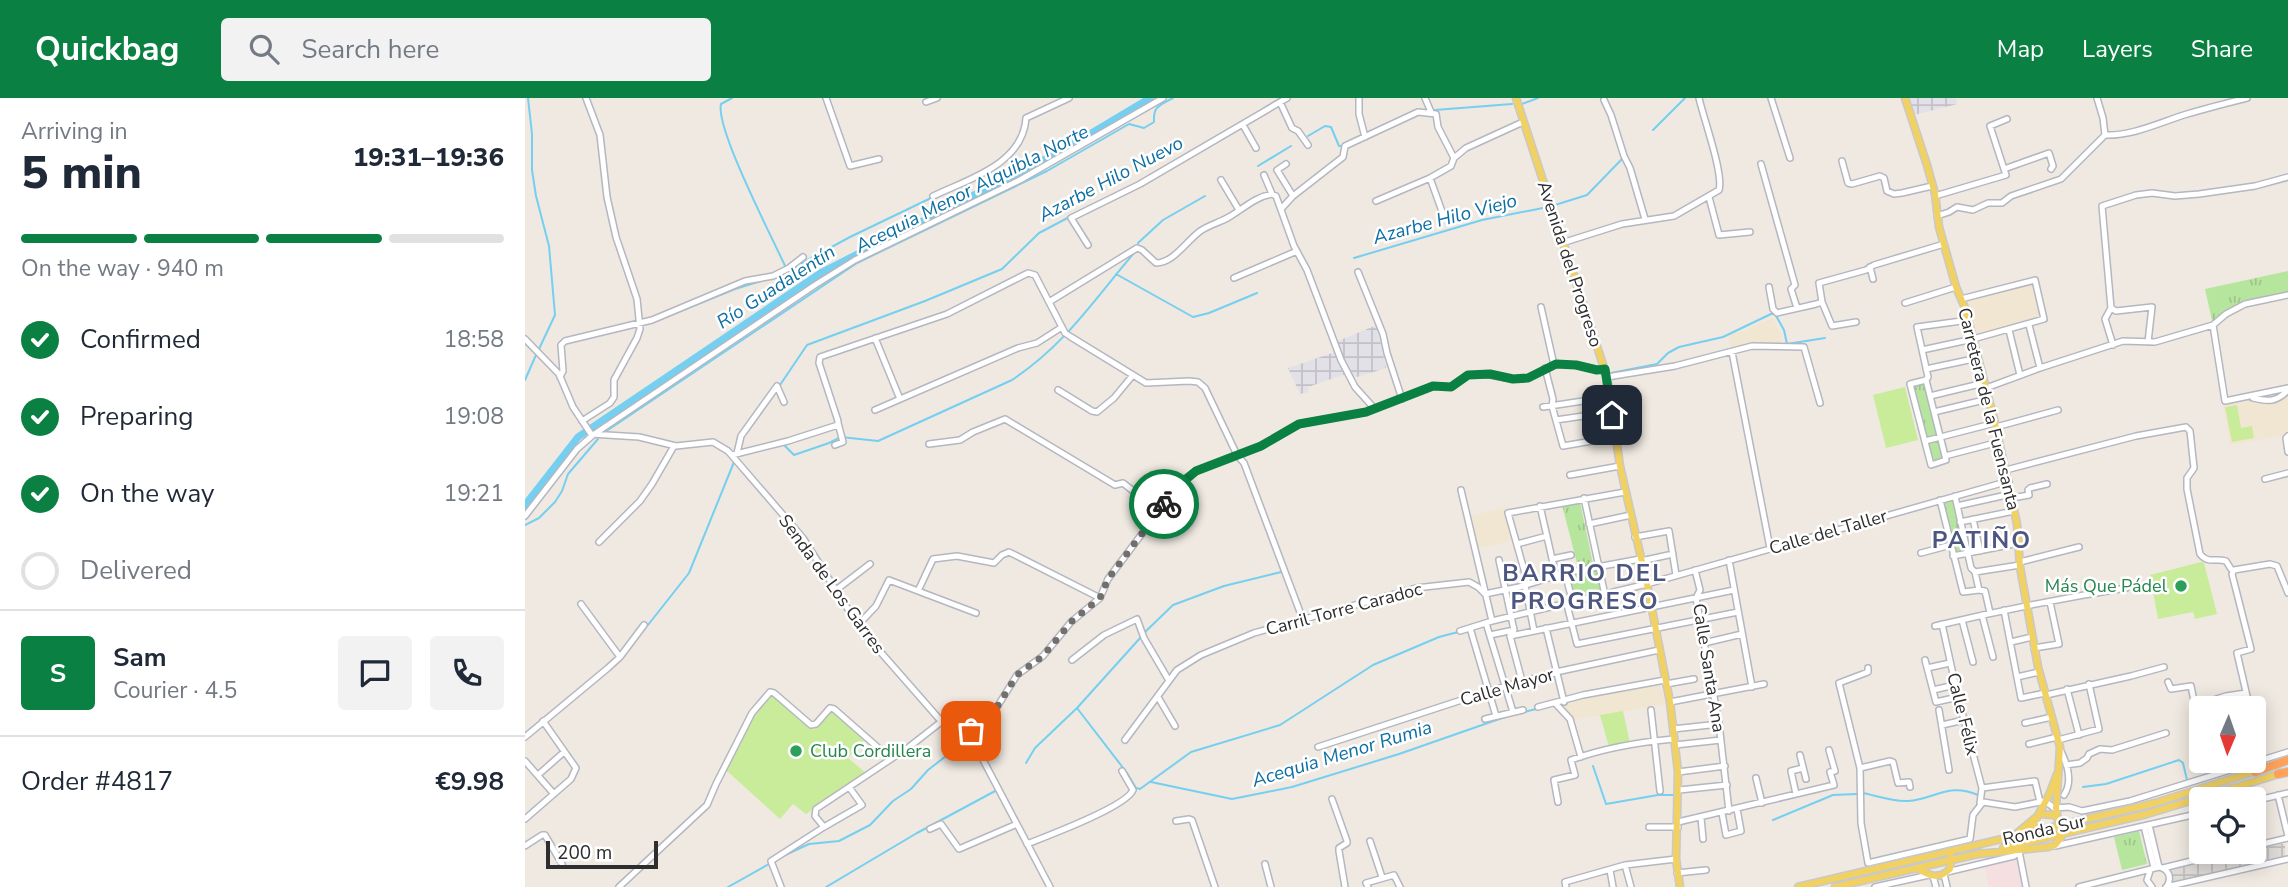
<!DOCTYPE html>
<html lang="en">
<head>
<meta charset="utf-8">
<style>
  body { margin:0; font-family:"Nunito Sans",sans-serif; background:#f2f2f3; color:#1f2937; height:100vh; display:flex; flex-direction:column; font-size:26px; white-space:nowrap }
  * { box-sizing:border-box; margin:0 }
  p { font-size:23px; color:#747a83 }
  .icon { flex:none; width:38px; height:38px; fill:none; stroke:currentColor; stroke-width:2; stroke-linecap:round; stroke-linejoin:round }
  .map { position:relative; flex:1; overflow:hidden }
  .side { display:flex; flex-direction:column; background:#fff; width:525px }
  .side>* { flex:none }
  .needle { width:46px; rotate:182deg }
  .buttons { position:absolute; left:1664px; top:598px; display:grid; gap:14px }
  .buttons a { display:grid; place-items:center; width:77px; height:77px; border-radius:7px; background:#fff; box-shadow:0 4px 18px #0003; font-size:35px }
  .scale { position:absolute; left:21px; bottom:18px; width:112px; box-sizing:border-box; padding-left:7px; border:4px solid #2e2e2e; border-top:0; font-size:19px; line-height:24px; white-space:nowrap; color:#2e2e2e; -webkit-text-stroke:5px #fff; paint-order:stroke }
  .pin { position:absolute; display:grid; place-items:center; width:60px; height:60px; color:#fff; margin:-30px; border-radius:14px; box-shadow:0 4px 10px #0006 }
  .courier { position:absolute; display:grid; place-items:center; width:70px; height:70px; margin:-35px; border:5px solid #0b8043; border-radius:50%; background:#fff; color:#222; box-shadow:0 2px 9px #0007 }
  .overview em { font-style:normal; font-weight:800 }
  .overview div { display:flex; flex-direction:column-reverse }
  .overview { display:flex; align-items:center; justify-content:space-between; height:119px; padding:0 21px }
  h1 { font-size:46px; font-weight:800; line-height:52px }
  .bar { display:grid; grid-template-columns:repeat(4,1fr); gap:10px 7px; align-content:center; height:84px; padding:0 21px }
  .bar i { height:9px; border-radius:5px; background:#e0e1e3 }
  .bar .on { background:#0b8043 }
  .bar p { grid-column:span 4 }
  .line { display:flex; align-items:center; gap:18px; padding:0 21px; border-top:2px solid #e0e1e3 }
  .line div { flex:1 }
  .round { display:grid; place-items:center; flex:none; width:74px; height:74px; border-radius:7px; background:#f2f2f3 }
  ol { padding:0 21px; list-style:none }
  li { display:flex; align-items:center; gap:21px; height:77px }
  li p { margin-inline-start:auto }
  li .icon { padding:7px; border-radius:50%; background:#0b8043; color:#fff; stroke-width:4 }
  li:last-child { color:#747a83 }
  li i { width:38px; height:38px; border:4px solid #e0e1e3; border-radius:50% }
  header { display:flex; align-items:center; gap:42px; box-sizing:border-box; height:98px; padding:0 35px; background:#0b8043; color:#fff }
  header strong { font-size:33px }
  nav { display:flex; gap:38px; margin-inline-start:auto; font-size:24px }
  .search { width:490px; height:63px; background:#f2f2f3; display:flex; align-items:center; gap:18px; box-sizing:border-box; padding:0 24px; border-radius:7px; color:#747a83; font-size:26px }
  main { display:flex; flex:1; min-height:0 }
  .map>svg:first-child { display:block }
  .industrial { fill:url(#industrial-grid) }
  .education { fill:#f0e6d1 }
  .medical { fill:#f5dfe0 }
  .park { fill:url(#park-tufts) }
  .pitch { fill:#c9ec9a }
  .plaza { fill:url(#plaza-grid) }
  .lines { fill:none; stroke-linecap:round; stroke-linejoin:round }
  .stream { stroke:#75cff0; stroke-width:2 }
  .river { stroke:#75cff0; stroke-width:7 }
  .minor-casing { stroke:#b4b7c1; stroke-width:8 }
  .major-casing { stroke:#c9c9c9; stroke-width:9 }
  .highway-casing { stroke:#c9c9c9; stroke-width:10 }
  .minor { stroke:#fff; stroke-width:5 }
  .major { stroke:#f2d163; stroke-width:6 }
  .highway { stroke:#ffa35c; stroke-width:8 }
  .done { stroke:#726f6d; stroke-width:7; stroke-dasharray:0 12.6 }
  .route { stroke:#0b8043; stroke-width:9 }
  .leisure-dot { fill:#2e9e5b; stroke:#fff; stroke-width:2.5 }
  .labels { text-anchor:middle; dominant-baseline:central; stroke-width:5; stroke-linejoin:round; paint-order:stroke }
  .street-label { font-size:18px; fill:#2e2e2e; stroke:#fff }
  .leisure-label { font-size:18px; fill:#27864d; stroke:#fff; text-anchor:end }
  .water-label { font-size:19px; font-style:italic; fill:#0d6fa3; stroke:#fff }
  .district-label { font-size:24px; font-weight:bold; letter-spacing:2px; fill:#4d5680; stroke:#fff }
</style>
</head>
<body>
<header>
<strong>Quickbag</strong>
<div class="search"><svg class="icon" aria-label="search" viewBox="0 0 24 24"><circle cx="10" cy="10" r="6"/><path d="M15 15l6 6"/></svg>Search here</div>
<nav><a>Map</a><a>Layers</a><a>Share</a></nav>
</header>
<main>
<section class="side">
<div class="overview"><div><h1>5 min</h1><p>Arriving in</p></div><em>19:31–19:36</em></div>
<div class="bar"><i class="on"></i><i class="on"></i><i class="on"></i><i></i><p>On the way · 940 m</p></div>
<ol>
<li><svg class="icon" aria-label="check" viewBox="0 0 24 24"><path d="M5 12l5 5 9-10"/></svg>Confirmed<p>18:58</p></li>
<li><svg class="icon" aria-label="check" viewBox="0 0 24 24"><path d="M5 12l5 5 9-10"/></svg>Preparing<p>19:08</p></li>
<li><svg class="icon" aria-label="check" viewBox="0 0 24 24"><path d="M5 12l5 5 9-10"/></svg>On the way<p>19:21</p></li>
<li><i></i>Delivered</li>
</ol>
<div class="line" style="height:126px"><b class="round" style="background:#0b8043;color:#fff">S</b><div><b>Sam</b><p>Courier · 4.5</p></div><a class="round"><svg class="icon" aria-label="chat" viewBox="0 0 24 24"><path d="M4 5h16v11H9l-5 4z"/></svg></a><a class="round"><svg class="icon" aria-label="phone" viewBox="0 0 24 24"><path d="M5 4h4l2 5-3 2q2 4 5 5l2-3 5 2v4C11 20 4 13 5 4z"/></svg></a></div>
<div class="line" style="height:91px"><div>Order #4817</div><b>€9.98</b></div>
</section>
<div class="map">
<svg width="1763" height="789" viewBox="0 0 1763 789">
  <defs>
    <pattern id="industrial-grid" width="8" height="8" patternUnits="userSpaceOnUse" patternTransform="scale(1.75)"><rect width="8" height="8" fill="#e3e1e8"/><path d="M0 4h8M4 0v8" fill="none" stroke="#c3c1c7"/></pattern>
    <pattern id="park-tufts" width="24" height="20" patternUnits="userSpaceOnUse" patternTransform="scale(1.75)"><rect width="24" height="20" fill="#b6e59e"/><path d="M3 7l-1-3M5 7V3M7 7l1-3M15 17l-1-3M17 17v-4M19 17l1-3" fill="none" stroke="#9dc588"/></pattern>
    <pattern id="plaza-grid" width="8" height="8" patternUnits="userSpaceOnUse" patternTransform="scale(1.75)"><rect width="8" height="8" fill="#dfdcd8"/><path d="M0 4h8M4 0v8" fill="none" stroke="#c0bdba"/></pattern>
  </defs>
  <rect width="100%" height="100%" fill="#efe9e1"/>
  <path class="industrial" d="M1383 0H1431L1432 6 1389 17Z
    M852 227 861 270 832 279 821 276 783 289 784 294 775 296 763 270 810 254 813 243Z"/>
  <path class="education" d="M1507 185 1516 221 1452 238 1443 202Z
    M1248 220 1255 235 1256 247 1207 252 1203 237 1218 233Z
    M1763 295V336L1705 347 1698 306 1726 301 1736 304 1748 305 1756 302Z
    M980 409 988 442 951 451 943 419Z
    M1135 583 1140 606 1048 622 1030 605Z"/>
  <path class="medical" d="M1491 760 1498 789H1464L1459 767Z"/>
  <path class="park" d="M1763 173V197L1720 206 1688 227 1680 191Z
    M1401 282 1421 362 1406 367 1385 286Z
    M1431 401 1442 453 1428 456 1416 405Z
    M1055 404 1068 466 1053 469 1037 407Z
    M1073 468 1080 497 1048 505 1040 475Z
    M1614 733 1622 766 1597 772 1589 739Z"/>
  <path class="pitch" d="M1380 289 1393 342 1361 350 1348 297Z
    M1712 307 1716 330 1727 328 1729 340 1707 344 1700 309Z
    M1676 464 1679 465 1692 516 1670 521 1668 514 1633 521 1625 477Z
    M246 596 288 632 307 611 341 640 323 660 341 675 281 716 268 706 255 721 201 672 216 646 226 620Z
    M1098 613 1105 645 1084 649 1075 617Z"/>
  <path class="plaza" d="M1755 745 1760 747V759L1646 787 1647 776 1643 770 1712 754H1729V750Z"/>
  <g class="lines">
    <path class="stream" d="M3 0 7 36V72L11 98 24 148 30 217 14 251
      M207 0 196 6C190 30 248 141 261 170
      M997 6 1013 0
      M739 10 756 0
      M910 12 987 6
      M1128 32 1160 0
      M783 38 800 28 806 29 814 48H817
      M733 68 766 48
      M1030 107 1062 97 1097 61
      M613 145 638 122 680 98
      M829 160 957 122 1018 110
      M591 176 668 219 684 215 732 195
      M255 177 325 139 406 100
      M131 223 210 191 236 183
      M1086 275 1132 266 1143 255 1154 249 1198 239 1246 216H1250L1259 232 1262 246 1300 240
      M0 282 11 257
      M255 287 282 247 400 203 477 171 514 135 569 106
      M80 334 332 165 522 73 604 26 619 30 629 24C628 8 635 7 648 0
      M259 347 269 357 304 345 316 339 353 343 487 282C541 246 568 203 609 155
      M0 427 14 420 30 404 37 393 43 376 73 341
      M123 527 164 475 209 364
      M618 536 648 507 699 488 756 474
      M552 610 602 675 611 690 615 691 666 654 755 627 848 567 914 539 933 534
      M999 614 1011 611
      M501 665 510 650 552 610 616 539
      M1068 668 1081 706 1133 697H1149
      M626 684 707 701 767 689 874 656 980 619
      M1558 689 1581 686 1654 662 1658 665 1662 682
      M1338 695C1352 698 1369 704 1383 703 1410 701 1424 684 1453 697
      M1248 722 1308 697 1332 696
      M256 759 284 746 314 743 345 727 368 703 386 691 403 672 434 648
      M203 789 244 766
      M301 789 392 735 472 692"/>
    <path class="river" d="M0 407 53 339 297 174 538 52 625 0"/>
    <defs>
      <path id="minor" d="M301 0 325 68 354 61
        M834 0V16L840 39
        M900 0 906 14
        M1246 0 1265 60
        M1079 2 1086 17 1099 58 1105 70 1120 121
        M401 4 412 0
        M755 4 767 30 773 33 783 47
        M718 27 731 50
        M1580 37C1608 38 1636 24 1662 16 1682 10 1702 5 1722 0
        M1317 63 1323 85 1327 86 1355 78 1359 80 1362 93 1369 96 1377 95 1407 88
        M761 66 752 72 768 98
        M1236 66 1270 187 1266 191 1272 210
        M1479 71 1465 28 1482 21
        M739 77 747 96
        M905 80 919 119
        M696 82 714 112
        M408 98C444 81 498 66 501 20L544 0
        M1410 98 1481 77 1479 71 1524 55 1528 68 1526 71
        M1184 99 1194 137 1225 134
        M851 103 905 80 926 68 929 60
        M756 111 768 98 818 59 820 48 893 14 911 16 913 29 929 60 941 50 998 24
        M1412 118 1424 114 1432 109 1448 112 1463 105H1477L1486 98 1536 81 1580 37 1578 20 1572 0
        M1037 145 1097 126 1149 118 1194 92C1199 76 1178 19 1174 0
        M563 147 546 120 615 86 762 0
        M1345 169 1348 181
        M833 174 858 236 862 255 877 301
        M709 180 772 153
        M1244 189 1248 211 1252 215 1291 206 1297 204 1294 185 1341 172 1349 167 1419 146
        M524 204 612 150 617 152 631 165C648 165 661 144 674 134 683 127 694 125 704 119 718 111 730 99 747 96L751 98 769 148 782 172 816 262 830 289 848 309
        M1297 204 1307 228 1331 224
        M1380 205 1431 189
        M1016 209 1029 267
        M1586 210 1580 221 1588 247
        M1504 227 1515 270
        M1688 227 1700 303 1763 290
        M1484 232 1495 277
        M350 240 375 301
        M0 241 34 276 48 309 66 336 114 339 151 348 188 344 203 353 278 440 333 527 345 542 430 639 434 642 442 637 446 639 525 789
        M1623 244 1627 209 1591 213 1586 210 1577 108 1611 97 1627 95 1650 98 1674 96 1730 88 1763 79
        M1397 252 1448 241 1519 221 1510 182 1436 201
        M1207 254 1245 450
        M1020 270 1028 301 1027 308 1038 348 1090 339
        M1401 271 1453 260
        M35 279 38 273 36 247 40 243 127 222 220 183 248 178 264 170 278 159
        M1082 279 1150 268 1227 248 1279 249 1295 305
        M1401 282 1421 362 1406 367 1385 286Z
        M1401 282 1403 279 1392 229 1444 222
        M1461 290 1515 270 1598 243 1630 244 1688 227 1701 216 1720 206 1763 197
        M533 292 567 313 572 314 589 300 608 277
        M1405 298 1459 285
        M1728 300C1743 304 1752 304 1763 292
        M1018 309 1085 299
        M350 312 493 250 512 245 537 229
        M1409 314 1463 301
        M1031 322 1072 316
        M57 323 85 305 89 299V282L112 240 115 231 112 201 91 139 82 99 75 37 61 0
        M1471 329 1533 312
        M1763 338 1761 340 1763 354
        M1400 343 1470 325
        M404 346 435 342 448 334 480 321 590 387 598 385 612 396H617L647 384 655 386
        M310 347 318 344 313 325
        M212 355 216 338 252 288 259 304
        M207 357 263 343 313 327V323L294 265 295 259 422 216 503 175 510 177 540 235 546 239 621 285 664 283 673 284 680 290 712 357 719 365 778 522
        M1420 358 1474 344
        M1481 372 1611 338 1661 329 1665 333 1669 370 1662 380V391L1675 456C1683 466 1690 460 1701 463L1706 471 1709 472 1745 466 1752 468 1763 495
        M1045 377 1095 368
        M1740 381 1763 375
        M936 392 967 523
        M1059 400 1080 497
        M1487 400 1504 397 1503 392 1505 390 1522 386
        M1415 402 1438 494 1454 492 1450 474 1446 470 1430 398
        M1015 408 1031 478
        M1432 408 1486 396
        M0 418 52 351 68 337 290 187 330 162 495 82 638 0
        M1448 421 1455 453
        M1435 424 1489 413
        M1064 426 1106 417
        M1110 439 1144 433 1151 477
        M74 444 115 403 127 386 149 348
        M992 446 1022 438
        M1396 455 1426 447
        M1428 458 1494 445
        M1027 461 1046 457
        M974 462 989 532 985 538
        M1204 462 1227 589
        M1116 463 1148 456
        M1495 464 1554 449
        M1170 472 1175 492 1171 500 1194 626 1204 713
        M1709 472 1707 476 1726 551 1712 555 1725 611
        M1450 474 1495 467
        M1040 475 1048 505
        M1003 486 983 415 1100 394
        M1000 487 1009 533
        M311 492 345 466
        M1454 492 1460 493 1465 515
        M393 493 451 515
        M56 506 95 559
        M1042 507 1052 546 1213 514
        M1479 512 1496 600 1520 595
        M1457 517 1468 559
        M1437 522 1448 564
        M961 525 988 614
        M1417 526 1433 599 1457 690 1455 705
        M333 527 351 508 364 482 393 493 408 461 432 458 469 465 477 457 484 454 575 500
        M1410 528C1473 513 1537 500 1601 490
        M945 530 971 618
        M1021 530 1039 604
        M935 533 967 523 1122 486 1484 383
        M965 537 989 532
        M985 538 1209 492
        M985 538 997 583
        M1486 544 1507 539
        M1179 545 1217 536
        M1509 550 1534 546 1525 504
        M547 562 579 537 612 521 619 540 643 581
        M1400 562 1411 604 1433 599
        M1343 570V574L1314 585 1335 670 1336 725 1343 765 1445 741 1448 717 1458 704 1490 709 1520 703 1529 710 1544 709 1557 713 1605 703 1763 654
        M1402 570 1425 565
        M1492 579 1514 574
        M1643 584 1646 591 1666 588 1669 603 1673 607 1701 598 1721 595
        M1141 586 1169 581
        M1542 591 1554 637
        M1408 592 1430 587
        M1521 597 1606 578 1639 569
        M633 599 650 628
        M1145 604 1239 586
        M1030 605 1045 621 1056 659
        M1013 609 1058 597 1140 582
        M1126 612 1135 693
        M1414 612 1424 672
        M960 621 998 612
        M1500 625 1527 619
        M1417 627 1439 622
        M1729 627 1738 661
        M1148 631 1194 626
        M444 637 446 633 467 617 492 577 518 558 546 524 575 500 583 481 649 393 671 373 736 348 774 326 841 314 908 288 926 289 943 277H965L988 281 1003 280 1031 266 1051 267 1072 272 1080 271
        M0 639 83 570 95 559 119 527
        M600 642 652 572 676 557 729 535 891 490 944 484 953 489 960 496 994 489 1040 475 1115 461
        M1533 642 1574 631 1564 586
        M1504 646 1532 639
        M1150 647 1196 642
        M793 649 964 593 1031 574 1134 552
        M1535 651C1542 665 1548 684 1539 697
        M1275 657 1281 681
        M0 663 29 696
        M1541 667 1555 665 1562 660 1564 656 1575 651 1587 652 1641 635
        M1335 670 1365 663 1368 664 1373 685 1384 684 1385 689
        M1153 674 1200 668
        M13 677 39 654
        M1231 680 1237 705
        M1457 690 1510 683 1515 704
        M1154 692 1202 687
        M1271 696 1266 673 1278 670
        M1753 697 1763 738
        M807 701 822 743V745L814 750V753L820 789
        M1729 703 1763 695
        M1033 704 1029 682 1050 677 1046 662C1079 650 1115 644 1149 641
        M1197 715 1201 737 1216 733 1212 711
        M1176 720 1178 741
        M0 721 46 681 51 670 18 623
        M651 723 664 721 667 722 690 789
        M1153 724 1309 687 1305 674 1310 673 1304 652
        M1624 727 1634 769
        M1619 728 1629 770
        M299 729 337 707 324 689
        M1124 729H1153
        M405 731 416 726 434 751 492 726
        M845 743 857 779
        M502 746C522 738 601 709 608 692L597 673
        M0 748 17 737H20L37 766
        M1530 748 1676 715
        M1729 748 1763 740
        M740 766 746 789
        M1100 767 1106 789
        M1638 770 1703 754
        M1085 772 1088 789
        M1625 773 1622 782 1627 789
        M1422 774 1489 758 1494 753 1501 789
        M1152 775 1181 772
        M1419 776 1422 789
        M1408 778 1411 789
        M94 789 182 707 191 686 227 615 245 594 249 595 286 627 291 626 305 610 309 611 366 661
        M256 789 246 763 299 729 290 718 291 711 384 649 416 624
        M843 789 841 785 869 777 875 789
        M1041 789 1040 784 1100 767 1151 761
        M1350 789 1404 777
        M1554 789 1634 769C1644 771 1647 780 1642 788
        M1641 789 1763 761"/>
      <path id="major" d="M991 0 1082 279 1095 368 1122 486 1145 604 1153 674 1151 761 1155 789
        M1380 0 1402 67 1410 96 1414 129 1431 189 1440 210 1470 325 1492 426 1495 469 1513 569 1535 649 1531 710 1536 740 1530 747 1523 749 1503 751 1454 756
        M1503 736 1524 697 1532 676
        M1490 737 1515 716 1528 717 1533 720
        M1478 750 1622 716 1754 676
        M1391 770C1403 777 1413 783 1425 771L1426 759
        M1273 789 1630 705 1734 672
        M1310 789 1457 755"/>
      <path id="highway" d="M1730 674 1763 662
        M1753 676 1763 674"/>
    </defs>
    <use href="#minor" class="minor-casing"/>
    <use href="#major" class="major-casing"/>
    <use href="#highway" class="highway-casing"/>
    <use href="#minor" class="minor"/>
    <use href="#major" class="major"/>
    <use href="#highway" class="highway"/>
  </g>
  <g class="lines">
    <path class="done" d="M446 633 467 617 492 577 518 558 546 524 575 500 583 481 639 406"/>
    <path class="route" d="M639 406 655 386 671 373 736 348 774 326 841 314 908 288 926 289 943 277 965 276 988 281 1003 280 1031 266 1051 267 1072 272 1080 271 1087 317"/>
  </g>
  <g class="leisure-dot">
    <circle cx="1656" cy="488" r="7"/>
    <circle cx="271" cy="653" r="7"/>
  </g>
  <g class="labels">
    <g class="street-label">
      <text transform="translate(1045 166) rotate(72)">Avenida del Progreso</text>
      <text transform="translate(1464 311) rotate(76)">Carretera de la Fuensanta</text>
      <text transform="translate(1303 434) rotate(-16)">Calle del Taller</text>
      <text transform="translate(307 486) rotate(54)">Senda de Los Garres</text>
      <text transform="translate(819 511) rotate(-15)">Carril Torre Caradoc</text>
      <text transform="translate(1184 570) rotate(81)">Calle Santa Ana</text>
      <text transform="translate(982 589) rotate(-16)">Calle Mayor</text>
      <text transform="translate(1438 616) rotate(76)">Calle Félix</text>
      <text transform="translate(1519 732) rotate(-13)">Ronda Sur</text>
    </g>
    <g class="leisure-label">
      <text x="1642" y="488">Más Que Pádel</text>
      <text x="285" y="653" text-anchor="start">Club Cordillera</text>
    </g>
    <g class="water-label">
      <text transform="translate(586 81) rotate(-28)">Azarbe Hilo Nuevo</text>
      <text transform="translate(447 91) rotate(-27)">Acequia Menor Alquibla Norte</text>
      <text transform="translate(920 121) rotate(-15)">Azarbe Hilo Viejo</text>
      <text transform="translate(251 189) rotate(-33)">Río Guadalentín</text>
      <text transform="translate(817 656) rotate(-17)">Acequia Menor Rumia</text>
    </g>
    <g class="district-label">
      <text x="1457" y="442">PATIÑO</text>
      <text x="1060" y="475">BARRIO DEL<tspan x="1060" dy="28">PROGRESO</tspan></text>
    </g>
  </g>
</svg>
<div class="buttons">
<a><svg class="needle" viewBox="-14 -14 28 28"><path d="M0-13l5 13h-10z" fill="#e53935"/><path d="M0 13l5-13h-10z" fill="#747a83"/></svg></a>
<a><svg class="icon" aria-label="locate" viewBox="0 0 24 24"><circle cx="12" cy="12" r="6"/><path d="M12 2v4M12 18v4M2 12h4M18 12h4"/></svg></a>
</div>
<div class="scale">200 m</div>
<div class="pin" style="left:446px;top:633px;background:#ea580c"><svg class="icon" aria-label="bag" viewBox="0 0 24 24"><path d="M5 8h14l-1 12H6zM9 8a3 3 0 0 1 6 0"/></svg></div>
<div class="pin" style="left:1087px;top:317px;background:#1f2937"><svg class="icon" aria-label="home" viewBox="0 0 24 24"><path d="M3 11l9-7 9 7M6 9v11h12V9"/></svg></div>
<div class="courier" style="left:639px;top:406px"><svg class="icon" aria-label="bike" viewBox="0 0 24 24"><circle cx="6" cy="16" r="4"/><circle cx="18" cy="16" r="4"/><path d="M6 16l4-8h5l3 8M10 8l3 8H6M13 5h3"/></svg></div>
</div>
</main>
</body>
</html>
